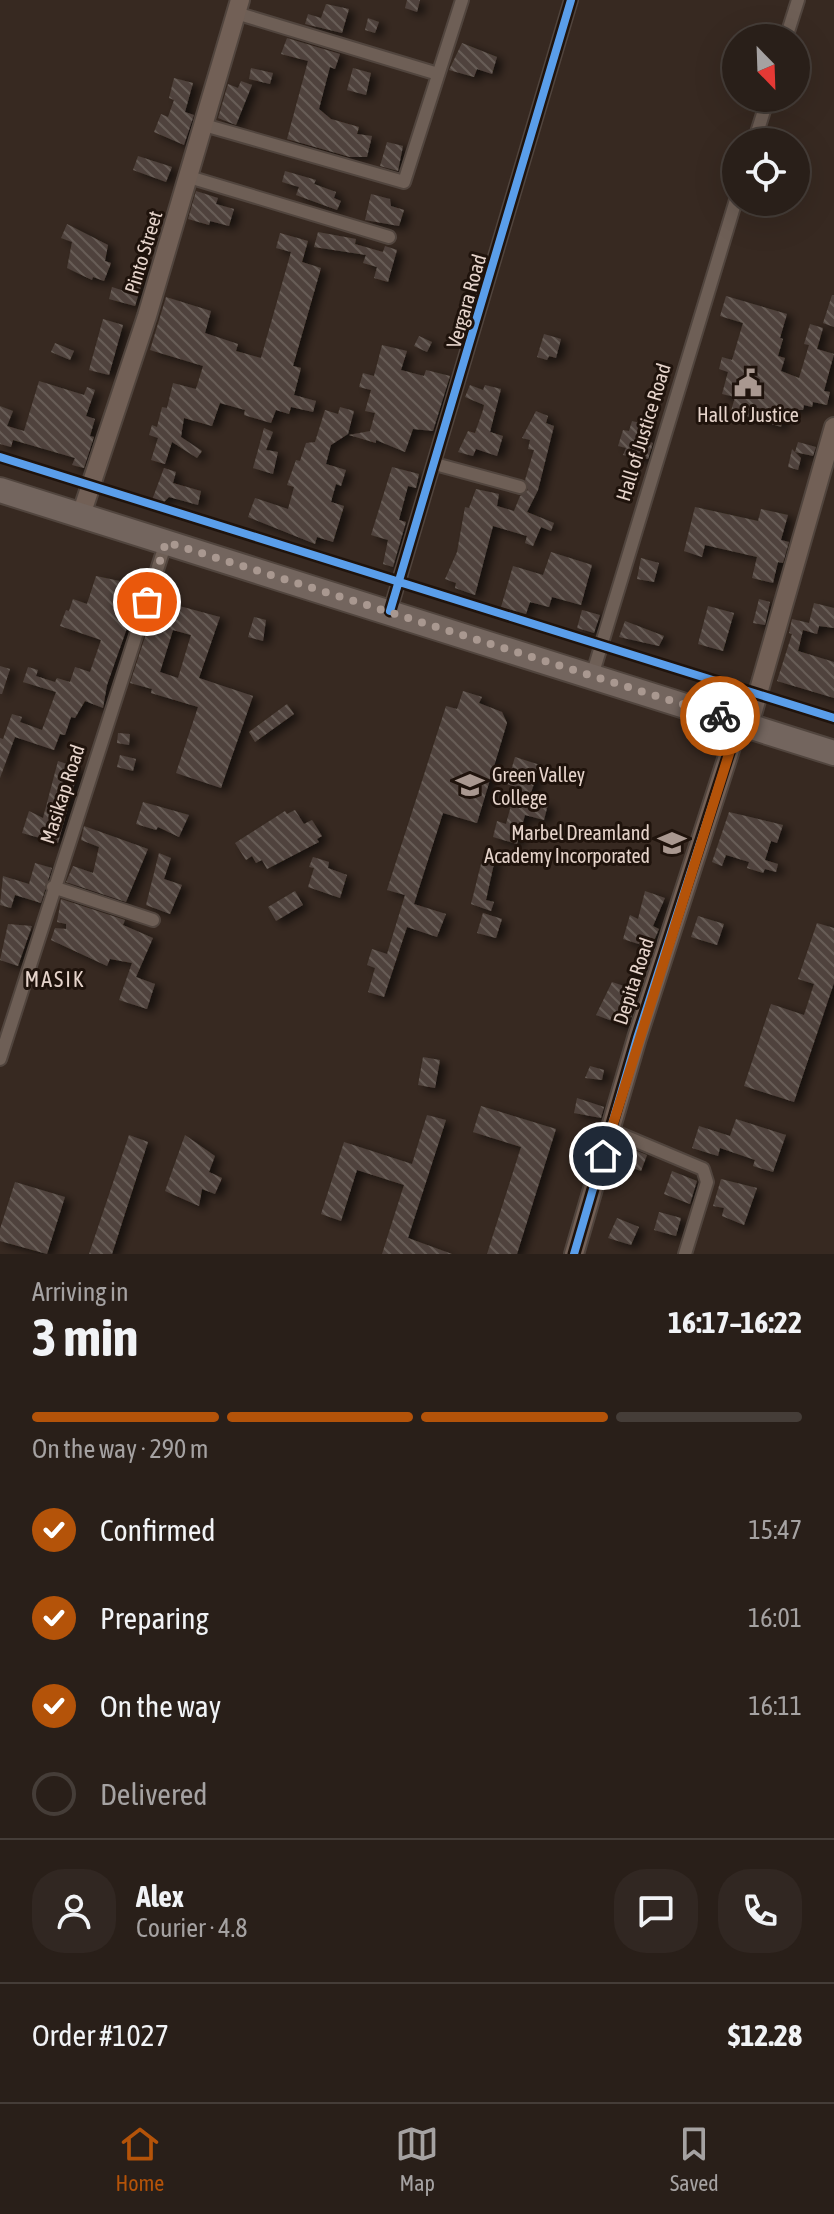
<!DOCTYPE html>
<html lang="en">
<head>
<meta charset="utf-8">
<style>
  body { margin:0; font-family:"Asap Condensed",sans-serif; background:#312722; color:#f1f3f6; height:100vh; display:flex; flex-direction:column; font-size:30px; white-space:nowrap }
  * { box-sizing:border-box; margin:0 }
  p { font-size:26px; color:#a5a2a2 }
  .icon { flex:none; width:44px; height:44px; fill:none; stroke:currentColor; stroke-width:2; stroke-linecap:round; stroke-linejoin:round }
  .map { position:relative; height:1254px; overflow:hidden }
  .panel { display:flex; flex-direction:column; background:#291f19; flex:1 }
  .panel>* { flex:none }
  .needle { width:52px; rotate:157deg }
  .tools { position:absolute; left:722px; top:24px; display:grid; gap:16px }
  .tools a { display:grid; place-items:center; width:88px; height:88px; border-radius:50%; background:#291f19; box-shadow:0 8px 32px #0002,0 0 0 2px #453d38; font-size:40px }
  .pin { position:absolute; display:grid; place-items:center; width:68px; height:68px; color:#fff; margin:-34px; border:4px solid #fff; border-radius:50%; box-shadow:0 2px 8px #0007 }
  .courier { position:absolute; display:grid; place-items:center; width:80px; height:80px; margin:-40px; border:6px solid #b45309; border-radius:50%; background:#fff; color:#222; box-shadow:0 2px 10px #0007 }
  .overview em { font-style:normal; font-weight:700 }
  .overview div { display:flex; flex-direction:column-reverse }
  .overview { display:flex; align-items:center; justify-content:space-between; height:136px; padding:0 32px }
  h1 { font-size:52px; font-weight:700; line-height:60px }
  .bar { display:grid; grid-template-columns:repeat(4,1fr); gap:12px 8px; align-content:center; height:96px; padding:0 32px }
  .bar i { height:10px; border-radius:6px; background:#453d38 }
  .bar .active { background:#b45309 }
  .bar p { grid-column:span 4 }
  .line { display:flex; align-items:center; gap:20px; padding:0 32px; border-top:2px solid #453d38 }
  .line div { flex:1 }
  .round { display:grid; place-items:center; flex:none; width:84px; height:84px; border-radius:32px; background:#312722 }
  ol { padding:0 32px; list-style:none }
  li { display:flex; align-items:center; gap:24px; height:88px }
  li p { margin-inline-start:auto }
  li .icon { padding:8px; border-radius:50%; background:#b45309; color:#fff; stroke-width:4 }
  li:last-child { color:#a5a2a2 }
  li i { width:44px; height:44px; border:4px solid #453d38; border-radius:50% }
  .menu { display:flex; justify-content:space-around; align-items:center; height:112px; border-top:2px solid #453d38; background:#291f19; font-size:22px; color:#a5a2a2 }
  .menu a { display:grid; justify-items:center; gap:4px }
  .menu .active { color:#b45309 }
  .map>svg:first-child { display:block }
  .building { fill:url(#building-back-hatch); fill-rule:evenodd; filter:url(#shadow) }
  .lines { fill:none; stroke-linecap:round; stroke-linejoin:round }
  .street-casing { stroke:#51453e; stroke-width:16 }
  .secondary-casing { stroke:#51453e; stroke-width:22 }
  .highway-casing { stroke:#51453e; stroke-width:28 }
  .street { stroke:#6e5f56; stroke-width:12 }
  .secondary { stroke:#726056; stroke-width:18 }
  .highway { stroke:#73655e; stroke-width:24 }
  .cycleway-casing { stroke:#1f130c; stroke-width:13 }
  .cycleway { stroke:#5a9eea; stroke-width:8 }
  .done { stroke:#a99890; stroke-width:8; stroke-dasharray:0 14.4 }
  .route { stroke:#b45309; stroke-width:10 }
  .labels { text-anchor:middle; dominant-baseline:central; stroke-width:6; stroke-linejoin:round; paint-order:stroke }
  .street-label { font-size:20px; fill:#e6d4cb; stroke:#1f130c }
  .poi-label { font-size:20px; fill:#e6d4cb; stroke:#1f130c }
  .neighbourhood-label { font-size:22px; letter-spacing:2px; fill:#e6d4cb; stroke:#1f130c }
</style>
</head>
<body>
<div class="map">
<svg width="834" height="1254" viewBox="0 0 834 1254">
  <defs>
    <pattern id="building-back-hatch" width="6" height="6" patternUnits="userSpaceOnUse" patternTransform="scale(2)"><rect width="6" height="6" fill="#4f433c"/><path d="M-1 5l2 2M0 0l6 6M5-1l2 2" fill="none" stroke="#685d57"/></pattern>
    <filter id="shadow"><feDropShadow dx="6" dy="3.5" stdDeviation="4" flood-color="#0009"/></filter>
  </defs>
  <rect width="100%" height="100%" fill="#372921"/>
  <path class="building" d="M407 0H420L417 12 405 8Z
    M326 4 349 9 342 33 305 24 308 14 321 18Z
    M368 18 379 22 375 33 365 30Z
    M287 38 340 54 335 69 330 67 319 109 331 119 359 127 357 134 372 136 367 157H350L287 139 308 61 281 54Z
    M462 43 497 57 492 74 477 69 474 77 449 70Z
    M251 68 273 73 270 84 249 79Z
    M353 68 371 73 366 95 347 90Z
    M174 78 193 83 185 112 194 115 184 145 154 132 161 114 168 117 174 100 169 98Z
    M241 81 252 85 236 125 218 118 228 84 238 88Z
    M387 142 403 146 398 171 380 166Z
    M138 156 172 167 166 182 133 170Z
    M285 171 316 180 314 184 336 192 334 198 341 201 337 210 296 195 299 187 282 182Z
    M196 191 218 198 216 204 234 209 229 226 210 221 209 225 188 219Z
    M371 194 390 199 391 206 404 210 399 226 365 220Z
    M67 224 108 245 105 261 111 263 104 281 93 277 92 280 67 268 72 242 61 238Z
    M318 232 356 239 355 244 383 252 385 246 397 250 388 282 374 278 377 267 363 263 366 255 314 247Z
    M280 233 308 241 302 262 321 268 293 366 301 368 294 395 316 401 313 412 291 407 289 414 276 410 271 423 244 415 245 410 220 403 212 426 184 418 181 437 202 451 197 458 172 442 165 464 151 460 158 438 149 435 152 425 157 427 162 407 167 408 173 383 196 389 203 366 150 350 166 297 211 311 205 333 238 344 236 351 261 358 291 252 276 248Z
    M137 256 149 260 135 306 109 299 112 287 127 292Z
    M832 295H834V327L823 323Z
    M726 296 787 314 780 338 783 339 778 356 785 358 781 371 799 378 809 345 804 344 810 324 823 328 817 349 834 354 824 391 830 392 827 405 813 402 812 407 804 405 803 410H785L781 427 731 411 735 397 722 394 728 372 719 369 722 357 732 360 743 323 720 316Z
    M103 319 123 325 109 375 89 370Z
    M544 334 561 339 556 358 549 356 547 360 537 357Z
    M419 336 432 342 427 352 414 346Z
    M55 343 74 351 70 360 51 352Z
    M382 345 407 351 401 370 424 376 426 370 450 376 433 431 413 429 405 452 376 440V443L349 435 370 431 375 413 365 411 371 390 359 387 363 373 374 376Z
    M39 381 84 395 87 387 95 390 86 416 95 419 90 436 94 437 84 468 72 465 75 458 13 440 11 447 0 444V406L13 411 7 426 24 431Z
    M470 385 483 390 485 385 501 389 490 432 503 436 497 456 476 449 473 456 458 452 468 431 475 433 483 410 484 405 465 397Z
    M340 407 354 411 348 434 331 445 326 464 346 470 341 486 336 484 331 502 344 506 333 542 317 537 315 544 248 517 255 498 288 509 294 487 287 485 296 460 300 461 306 443 315 442 325 410 338 414Z
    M536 411 548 416 546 423 554 426 538 490 527 512 554 523 551 531 541 527 533 546 525 543 527 536 493 526 475 595 455 588 456 583 445 579 457 552 465 507 469 508 476 489 499 494 497 506 514 511 520 496 528 490 525 480 534 450 528 449 530 440 522 438Z
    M632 421 648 425 644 440 653 443 648 459 623 455 626 448 618 446 623 430 629 431Z
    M264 428 273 432 266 450 278 452 273 474 253 468Z
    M798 442 816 447 813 456 795 452Z
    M792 449 801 458 798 470 788 467Z
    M392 467 419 474 416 488 408 486 399 520 406 522 393 567 383 564 388 540 371 535Z
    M164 468 176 472 173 483 201 491 198 505 169 497 163 503 152 500Z
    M695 507 758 521 761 509 788 515 781 540 789 542 783 563 778 562 773 583 752 578 757 557 705 545 702 557 684 551Z
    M551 552 592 565 581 605 552 597 549 607 530 602 526 614 501 607 513 566 543 575Z
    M641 558 659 563 654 582 637 579Z
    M138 572 146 574 107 685 103 708 85 701 75 718 71 717 65 735 60 734 54 750 15 737 0 778V738L3 739 12 714 22 717 20 722 42 730 56 692 23 682 28 667 38 670 36 676 55 682 57 678 70 682 75 667 90 672 101 640 60 626 66 610 69 611 73 599 87 604 96 576 134 584Z
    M759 599 770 602 765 625 753 623Z
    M157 600 220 617 199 678 253 696 221 788 176 773 198 707 151 693 152 689 130 683ZM173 630 191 635 178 678 160 672Z
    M814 603 834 608V628L819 626 817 634 803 630 798 651 834 662V698L777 681 792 634 789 633 792 619 809 623Z
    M708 606 734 613 723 651 698 644Z
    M582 610 600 615 594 633 577 628Z
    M254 617 266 620 263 641 248 637Z
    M625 621 664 636 659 646 619 637Z
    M0 666 10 669 2 694H0Z
    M463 691 482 697 479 703 502 712 507 723 477 823 443 813 414 904 446 914 437 937 407 927 384 997 368 992 375 968 367 965 372 949 387 954 405 895 387 890 446 706 457 709Z
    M287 704 294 714 255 742 249 732Z
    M118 733 130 734 129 745 117 743Z
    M120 755 136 759 133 771 117 767Z
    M515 757 540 765 529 799 548 804 544 820 525 815 517 844 493 837 497 821 506 824 516 787 507 784Z
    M58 761 79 768 58 843 22 833 29 811 43 818Z
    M143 802 189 815 179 837 158 827 156 830 136 824Z
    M295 810 304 824 312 820 322 836 317 839 319 842 267 869 262 860 256 863 252 856 246 860 235 843 285 811 287 814Z
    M729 812 783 825 777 843 771 841 765 860 778 864 776 872 765 869 763 873 747 868 749 862 726 855 722 866 712 862Z
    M84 826 148 849 126 902 66 882 73 866 93 873 99 847 81 840Z
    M159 853 171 858 164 879 182 885 170 914 146 905Z
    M483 856 495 859 486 900 494 902 491 911 471 904Z
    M313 857 329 862 328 868 347 875 340 898 308 887 314 868 309 867Z
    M35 863 52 868 41 903 15 895 11 908 0 905 3 876 29 884Z
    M295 891 303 905 276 921 268 907Z
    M645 891 665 898 653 926 659 929 651 948 623 939 630 915 638 919Z
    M61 899 125 920 123 925 153 938 136 977 155 984 147 1009 119 1000 132 963 110 959 107 966 51 940 55 928 66 929V924L57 922Z
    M483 913 502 919 496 938 477 933Z
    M698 916 724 924 717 945 691 937Z
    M817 923 834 928V983L794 1102 744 1086 771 1004 804 1015 814 984 798 979Z
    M8 924 32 926 18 966 0 960Z
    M612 982 633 989 630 1001 636 1003 628 1027 596 1015Z
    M423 1057 440 1060 435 1088 418 1085Z
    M590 1066 604 1070 602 1080 585 1078Z
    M577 1098 604 1107 601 1118 574 1113Z
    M481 1106 556 1129 517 1254H487L521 1147 473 1132Z
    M427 1115 446 1120 408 1238 452 1254H382L404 1185 357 1170 341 1221 321 1214 344 1142 412 1164Z
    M736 1119 786 1135 773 1172 753 1166 755 1160 720 1148 718 1156 692 1148 699 1126 730 1136Z
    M129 1135 148 1142 112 1254H89Z
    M185 1135 215 1156 209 1172 222 1178 215 1194 202 1189 199 1206 165 1191Z
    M627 1147 647 1155 641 1171 621 1164Z
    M672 1171 697 1181 690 1204 664 1194Z
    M721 1179 757 1188 744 1225 722 1216 724 1208 713 1206Z
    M15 1182 65 1197 47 1254 0 1241V1229Z
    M659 1212 681 1218 676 1236 654 1230Z
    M617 1218 639 1227 631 1245 608 1238Z"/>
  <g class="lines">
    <defs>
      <path id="street" d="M236 13 438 74
        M786 38 798 0
        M204 125 404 182 462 0
        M754 142 768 98
        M189 177 389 237
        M435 464 520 487
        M390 611 571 0
        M592 676 736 200
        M53 887 153 920
        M0 1059 166 542
        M610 1130 703 1169 707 1182 685 1254"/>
      <path id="secondary" d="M81 515 147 316 240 0
        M749 725 834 427
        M574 1254 637 1038 739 722"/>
      <path id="highway" d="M0 490 834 753"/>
    </defs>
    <use href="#street" class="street-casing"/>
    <use href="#secondary" class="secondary-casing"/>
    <use href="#highway" class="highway-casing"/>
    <use href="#street" class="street"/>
    <use href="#secondary" class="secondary"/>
    <use href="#highway" class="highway"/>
    <defs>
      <path id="cycleway" d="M0 457 834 718
        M390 611 571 0
        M574 1254 637 1038 739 722"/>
    </defs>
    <use href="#cycleway" class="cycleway-casing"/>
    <use href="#cycleway" class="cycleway"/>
  </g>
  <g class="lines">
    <path class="done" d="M147 602 166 542 720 716"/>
    <path class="route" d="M603 1156 739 722 720 716"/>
  </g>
  <defs>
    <symbol id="civic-bare" viewBox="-9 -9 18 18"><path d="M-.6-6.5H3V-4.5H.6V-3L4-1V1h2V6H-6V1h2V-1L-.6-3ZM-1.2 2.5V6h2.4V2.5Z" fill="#a99890" stroke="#1f130c" stroke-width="2.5" paint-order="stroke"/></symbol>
    <symbol id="university-bare" viewBox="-9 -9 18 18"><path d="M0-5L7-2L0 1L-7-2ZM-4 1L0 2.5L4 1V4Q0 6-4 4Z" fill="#a99890" stroke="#1f130c" stroke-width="2.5" paint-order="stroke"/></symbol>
    <symbol id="school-bare" viewBox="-9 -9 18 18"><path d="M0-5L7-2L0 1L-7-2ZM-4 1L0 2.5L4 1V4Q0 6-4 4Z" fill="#a99890" stroke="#1f130c" stroke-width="2.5" paint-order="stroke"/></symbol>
  </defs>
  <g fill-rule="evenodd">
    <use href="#civic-bare" x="728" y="363" width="40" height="40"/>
    <use href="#university-bare" x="450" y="765" width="40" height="40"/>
    <use href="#school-bare" x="652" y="823" width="40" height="40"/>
  </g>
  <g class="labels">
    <g class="street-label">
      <text transform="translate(143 252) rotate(-73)">Pinto Street</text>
      <text transform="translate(466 301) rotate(-74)">Vergara Road</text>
      <text transform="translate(643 432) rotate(-73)">Hall of Justice Road</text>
      <text transform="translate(62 794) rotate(-72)">Masikap Road</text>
      <text transform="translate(633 981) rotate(-72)">Depita Road</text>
    </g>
    <g class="poi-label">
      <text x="748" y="414">Hall of Justice</text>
      <text x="492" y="774" text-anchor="start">Green Valley<tspan x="492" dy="23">College</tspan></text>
      <text x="650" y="832" text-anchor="end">Marbel Dreamland<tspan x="650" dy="23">Academy Incorporated</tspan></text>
    </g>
    <g class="neighbourhood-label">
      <text x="55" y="979">MASIK</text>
    </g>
  </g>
</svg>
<div class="tools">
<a><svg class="needle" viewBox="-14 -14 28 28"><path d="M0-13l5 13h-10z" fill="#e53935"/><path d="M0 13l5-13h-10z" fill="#a5a2a2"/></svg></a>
<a><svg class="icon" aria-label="locate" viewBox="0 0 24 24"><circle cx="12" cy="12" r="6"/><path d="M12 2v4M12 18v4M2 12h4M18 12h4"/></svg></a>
</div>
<div class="pin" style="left:147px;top:602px;background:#ea580c"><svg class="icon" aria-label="bag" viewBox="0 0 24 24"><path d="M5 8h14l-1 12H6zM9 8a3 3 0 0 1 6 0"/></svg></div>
<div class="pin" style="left:603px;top:1156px;background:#1f2937"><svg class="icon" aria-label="home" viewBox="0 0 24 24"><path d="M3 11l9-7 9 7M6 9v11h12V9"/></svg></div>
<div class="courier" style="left:720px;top:716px"><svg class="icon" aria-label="bike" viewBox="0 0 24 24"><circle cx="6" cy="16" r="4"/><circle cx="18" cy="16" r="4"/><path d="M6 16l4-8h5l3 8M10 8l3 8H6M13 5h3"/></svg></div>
</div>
<section class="panel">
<div class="overview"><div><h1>3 min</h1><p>Arriving in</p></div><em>16:17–16:22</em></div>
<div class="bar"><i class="active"></i><i class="active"></i><i class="active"></i><i></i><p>On the way · 290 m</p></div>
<ol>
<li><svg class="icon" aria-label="check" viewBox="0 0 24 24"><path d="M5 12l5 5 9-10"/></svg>Confirmed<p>15:47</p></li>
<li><svg class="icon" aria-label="check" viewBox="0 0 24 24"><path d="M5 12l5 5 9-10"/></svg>Preparing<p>16:01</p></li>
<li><svg class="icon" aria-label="check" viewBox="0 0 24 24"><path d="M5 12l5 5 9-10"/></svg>On the way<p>16:11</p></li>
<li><i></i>Delivered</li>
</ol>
<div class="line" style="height:144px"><a class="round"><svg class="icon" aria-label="person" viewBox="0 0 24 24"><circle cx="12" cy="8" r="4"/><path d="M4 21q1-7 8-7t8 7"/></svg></a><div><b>Alex</b><p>Courier · 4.8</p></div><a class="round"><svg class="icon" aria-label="chat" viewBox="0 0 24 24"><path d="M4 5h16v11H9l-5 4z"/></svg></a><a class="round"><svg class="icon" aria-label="phone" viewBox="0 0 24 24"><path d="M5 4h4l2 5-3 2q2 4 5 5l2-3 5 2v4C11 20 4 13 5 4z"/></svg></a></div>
<div class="line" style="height:104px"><div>Order #1027</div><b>$12.28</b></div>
</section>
<nav class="menu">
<a class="active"><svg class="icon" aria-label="home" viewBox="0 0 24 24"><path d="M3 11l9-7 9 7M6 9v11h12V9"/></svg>Home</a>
<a><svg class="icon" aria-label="map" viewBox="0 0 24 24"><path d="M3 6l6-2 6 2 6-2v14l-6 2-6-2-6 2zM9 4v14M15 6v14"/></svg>Map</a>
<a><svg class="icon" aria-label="saved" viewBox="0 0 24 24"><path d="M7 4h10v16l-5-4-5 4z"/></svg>Saved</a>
</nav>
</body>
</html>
